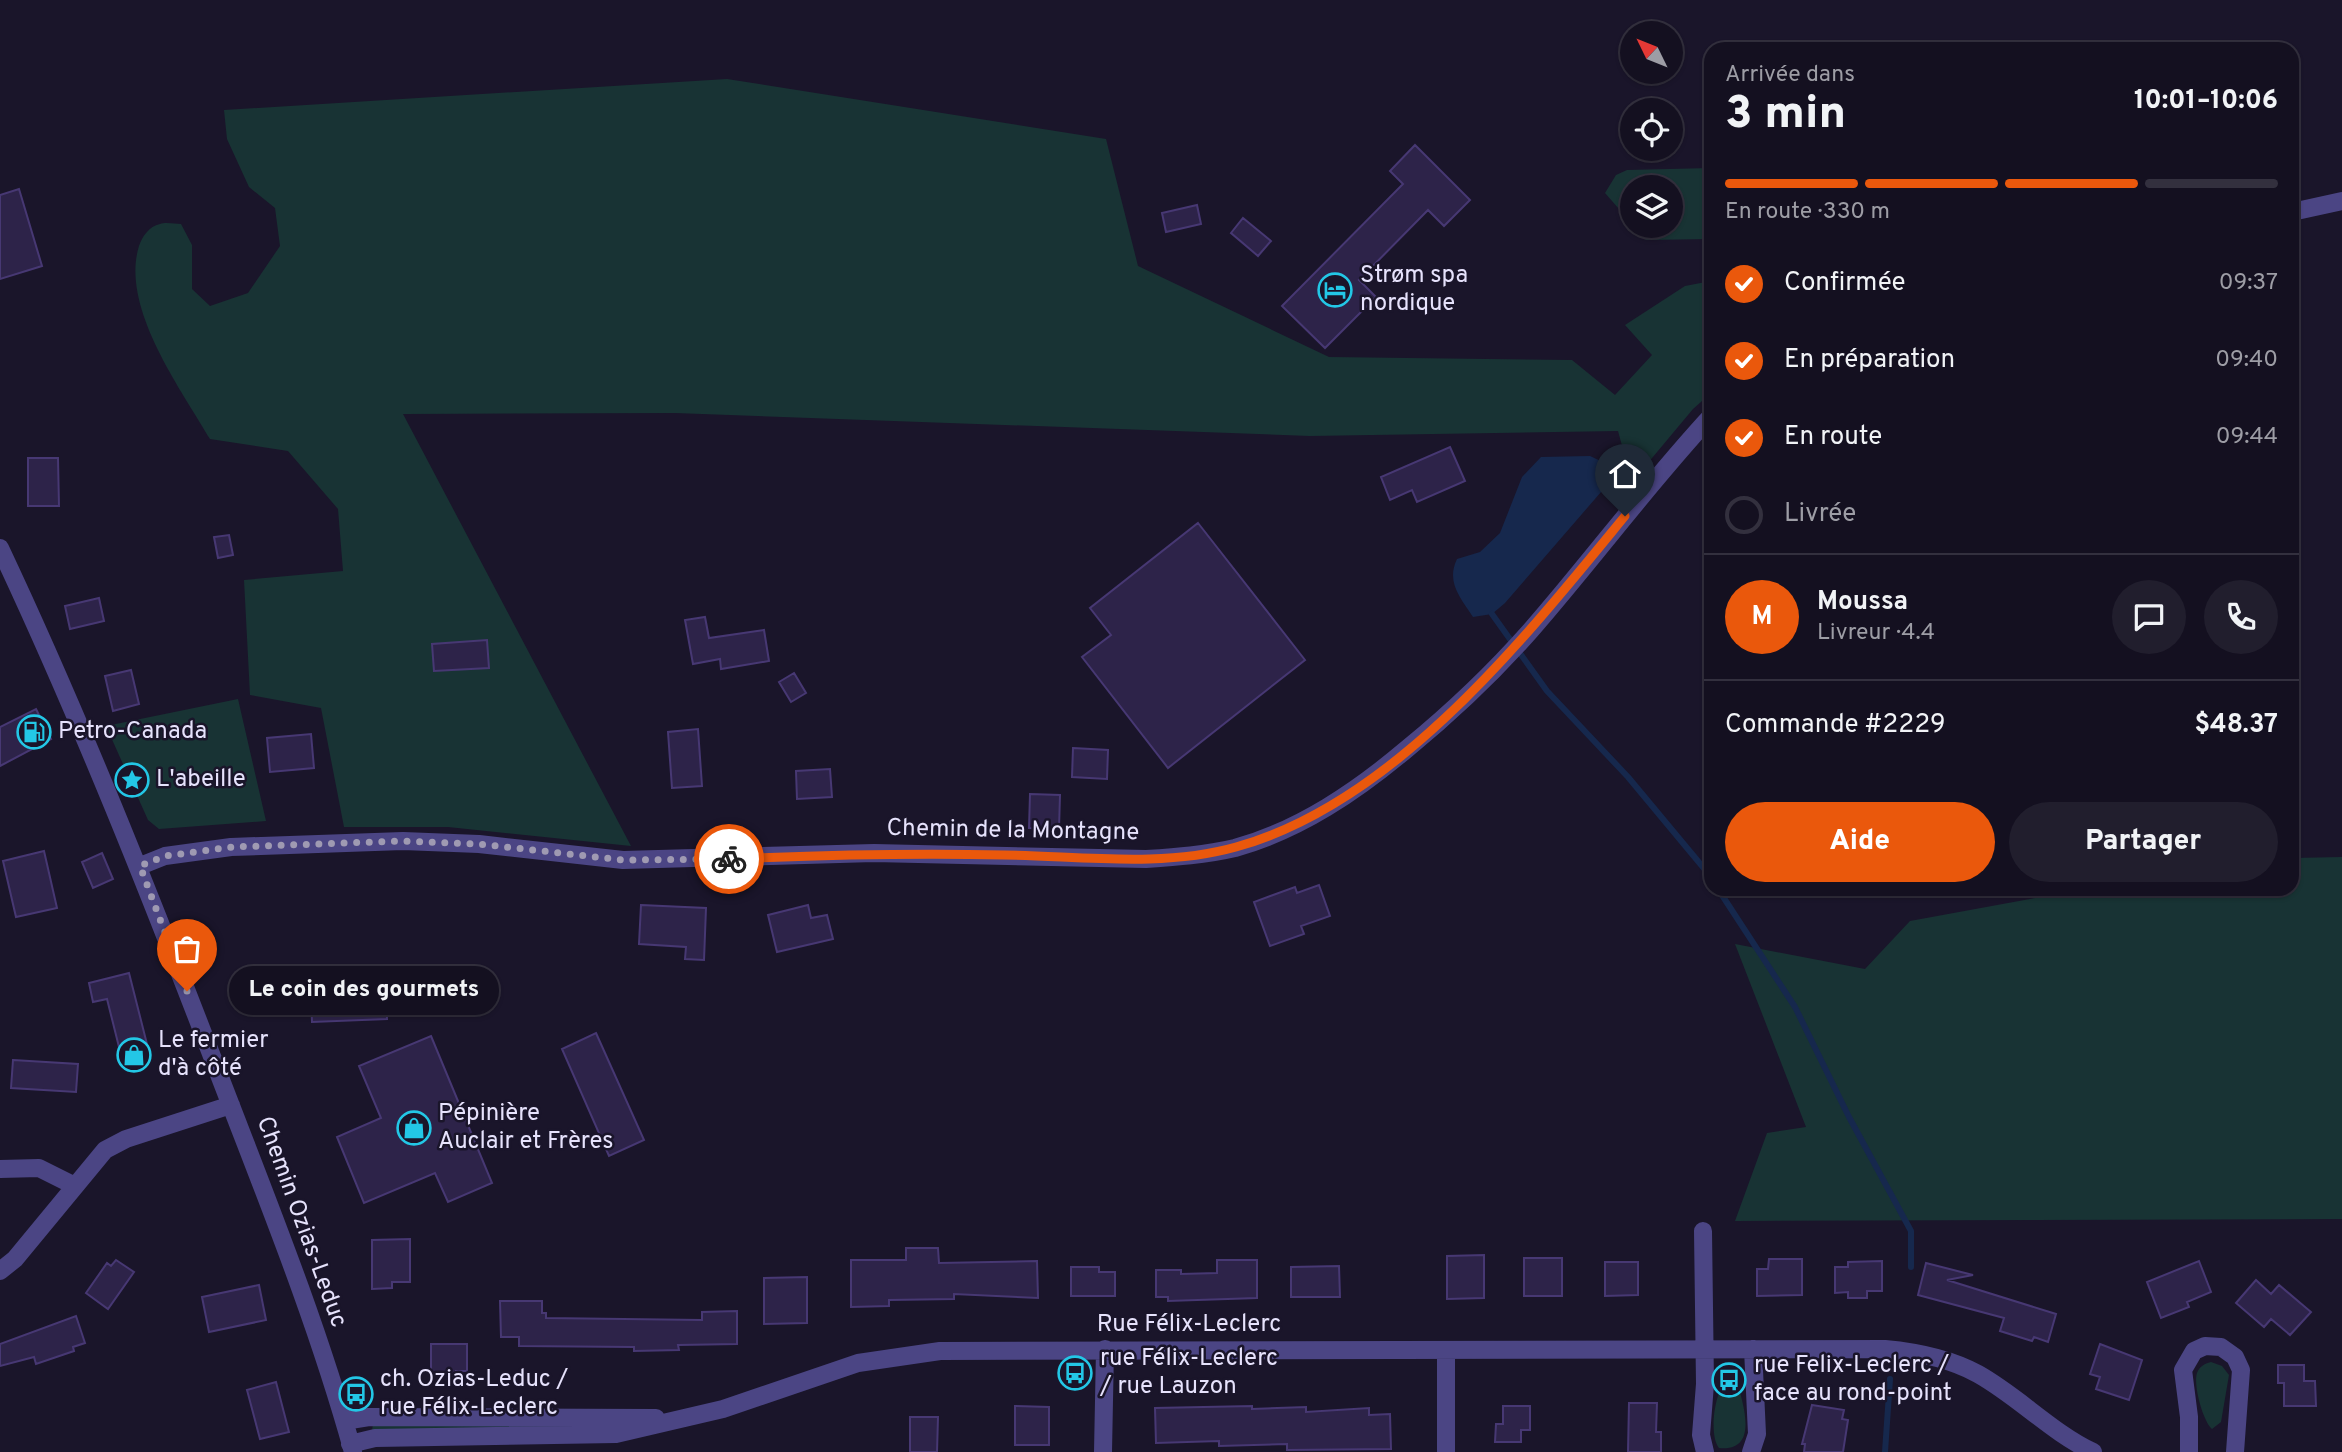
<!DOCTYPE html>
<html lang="fr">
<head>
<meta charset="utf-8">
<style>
  body { margin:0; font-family:Overpass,sans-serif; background:#211e2d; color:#f1f3f6; height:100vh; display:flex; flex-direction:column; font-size:26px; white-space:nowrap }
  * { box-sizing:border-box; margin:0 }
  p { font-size:23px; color:#9d9da5 }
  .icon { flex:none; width:38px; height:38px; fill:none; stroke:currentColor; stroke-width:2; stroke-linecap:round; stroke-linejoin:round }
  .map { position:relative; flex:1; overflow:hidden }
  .drawer { position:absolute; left:1704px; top:42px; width:595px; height:854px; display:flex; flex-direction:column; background:#141020; border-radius:21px; box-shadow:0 2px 5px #0004,0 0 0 2px #33303e }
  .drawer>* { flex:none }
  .needle { width:46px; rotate:313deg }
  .tools { position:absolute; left:1620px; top:21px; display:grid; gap:14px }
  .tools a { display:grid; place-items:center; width:63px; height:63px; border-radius:50%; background:#141020; box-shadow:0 2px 5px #0004,0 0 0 2px #33303e; font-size:35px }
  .pin { position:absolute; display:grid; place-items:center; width:60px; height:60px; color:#fff; margin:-72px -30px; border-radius:50% 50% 50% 0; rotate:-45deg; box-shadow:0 0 7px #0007 }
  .pin .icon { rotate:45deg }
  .courier { position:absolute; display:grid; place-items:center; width:70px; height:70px; margin:-35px; border:5px solid #ea580c; border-radius:50%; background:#fff; color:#222; box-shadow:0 2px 9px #0007 }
  .bubble { position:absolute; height:49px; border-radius:24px; background:#141020; box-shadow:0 2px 5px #0004,0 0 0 2px #33303e; font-size:23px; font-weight:800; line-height:49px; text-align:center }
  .headline em { font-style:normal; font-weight:800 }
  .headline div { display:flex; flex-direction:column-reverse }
  .headline { display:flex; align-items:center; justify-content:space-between; height:119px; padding:0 21px }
  h1 { font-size:46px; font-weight:800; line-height:52px }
  .bar { display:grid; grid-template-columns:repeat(4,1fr); gap:10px 7px; align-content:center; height:84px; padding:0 21px }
  .bar i { height:9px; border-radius:5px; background:#33303e }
  .bar .current { background:#ea580c }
  .bar p { grid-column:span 4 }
  .line { display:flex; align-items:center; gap:18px; padding:0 21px; border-top:2px solid #33303e }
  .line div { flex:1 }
  .round { display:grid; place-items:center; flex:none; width:74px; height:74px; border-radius:37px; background:#211e2d }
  ol { padding:0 21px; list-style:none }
  li { display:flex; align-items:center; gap:21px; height:77px }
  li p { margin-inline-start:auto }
  li .icon { padding:7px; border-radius:50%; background:#ea580c; color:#fff; stroke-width:4 }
  li:last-child { color:#9d9da5 }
  li i { width:38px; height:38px; border:4px solid #33303e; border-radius:50% }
  .cta { display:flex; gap:14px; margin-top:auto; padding:14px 21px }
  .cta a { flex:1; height:80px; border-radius:42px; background:#ea580c; color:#fff; font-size:28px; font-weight:800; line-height:80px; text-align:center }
  .cta a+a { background:#211e2d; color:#f1f3f6 }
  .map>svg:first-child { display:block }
  .green { fill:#183334 }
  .water { fill:#16284d }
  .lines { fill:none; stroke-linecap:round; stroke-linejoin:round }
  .stream { stroke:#16284d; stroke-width:6 }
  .building { fill:#2d2349; stroke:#473873; stroke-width:2 }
  .minor { stroke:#4b4584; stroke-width:18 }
  .done { stroke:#9f9ab2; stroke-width:7; stroke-dasharray:0 12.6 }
  .route { stroke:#ea580c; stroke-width:9 }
  .labels { text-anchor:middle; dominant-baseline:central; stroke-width:5; stroke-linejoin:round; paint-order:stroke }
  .poi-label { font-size:24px; fill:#e6e2fc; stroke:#1a152a; text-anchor:start }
  .street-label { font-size:24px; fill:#e6e2fc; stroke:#1a152a }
</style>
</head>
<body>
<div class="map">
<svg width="2342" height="1452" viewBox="0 0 2342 1452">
  <rect width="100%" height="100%" fill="#1a152a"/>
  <path class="green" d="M727 79 1106 139 1138 266 1329 357 1572 360 1615 395 1652 355 1625 325 1685 286 1711 281V393L1693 409 1632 482 1618 431 1310 436 675 413 403 414 631 846 448 827H344L321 708 250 695 244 580 343 571 338 509 288 451 210 439C181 389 120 307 139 246 142 237 149 226 160 224 166 222 175 224 181 224L192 245V289L210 306 248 293 280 246 275 208 249 187 227 139 224 110Z
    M1711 168V239L1646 240 1634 226H1671V187H1633V225L1605 193 1616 175 1627 170Z
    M238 699 266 821 159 829 148 820 106 726Z
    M2342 857V1219L1735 1221 1767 1133 1806 1127 1735 944 1865 969 1910 921 2084 889H2292L2293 858Z
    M2211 1362 2222 1366 2229 1375 2221 1422 2212 1429C2203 1421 2193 1385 2197 1373 2200 1366 2204 1364 2211 1362Z
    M1725 1383H1732L1739 1388C1743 1405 1759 1452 1719 1448 1709 1436 1714 1394 1725 1383Z
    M373 1423 604 1427 372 1431Z"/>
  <path class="water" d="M1590 456 1605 463 1614 477 1505 603 1492 614 1473 617C1460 597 1446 582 1457 559L1480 552 1500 533 1522 477 1541 457Z"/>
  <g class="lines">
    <path class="stream" d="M1492 614 1547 691 1628 777 1712 878
      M1718 889 1795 1007 1849 1117 1911 1231V1267
      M1885 1452 1890 1379"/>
  </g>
  <path class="building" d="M1415 145 1470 200 1444 226 1428 210 1359 280 1376 297 1325 348 1282 306 1403 184 1390 171Z
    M19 189 42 266 0 279V195Z
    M1197 205 1201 224 1166 232 1162 213Z
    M1243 218 1271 241 1258 256 1231 233Z
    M1450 447 1465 481 1417 502 1412 490 1390 500 1381 477Z
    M28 458H58L59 506H28Z
    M1198 523 1305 660 1168 768 1082 657 1111 635 1090 608Z
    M229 535 233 555 218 558 214 537Z
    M99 598 104 621 70 629 65 606Z
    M705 617 709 638 764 630 769 661 721 669 720 659 693 664 685 620Z
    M487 640 489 668 434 671 432 644Z
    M131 670 139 704 113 711 105 676Z
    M794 673 806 693 791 702 779 682Z
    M36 709 51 739 0 766V727Z
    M698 729 702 786 672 788 668 732Z
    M311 734 314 768 270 772 267 738Z
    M1073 748 1108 750 1107 779 1072 777Z
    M830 769 832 797 797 799 796 771Z
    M1030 794 1060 795 1059 829 1029 828Z
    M44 851 57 908 16 917 3 861Z
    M102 853 113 879 93 888 82 862Z
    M1319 885 1330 916 1301 926 1304 934 1270 946 1254 902 1295 887 1297 893Z
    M641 905 706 908 704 960 685 959 686 947 639 944Z
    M808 905 811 918 827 915 833 939 777 952 768 915Z
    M385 968 387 1019 312 1022 310 971Z
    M129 973 150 1056 123 1063 107 999 93 1002 89 983Z
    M596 1033 644 1140 609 1156 562 1049Z
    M431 1036 492 1183 448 1202 435 1173 364 1203 337 1137 381 1118 359 1066Z
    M13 1060 78 1064 76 1092 11 1088Z
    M410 1239V1282H392V1288L372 1289V1240Z
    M906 1248H938L939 1263 1037 1261 1038 1298 954 1294V1299L889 1300V1306L851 1307V1260H906Z
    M1484 1255V1298L1447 1299V1256Z
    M1524 1258H1562V1296H1524Z
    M1769 1259H1802V1295L1757 1296V1269H1768Z
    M116 1260 134 1272 108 1309 86 1293 107 1263 111 1266Z
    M1217 1260H1257V1298L1168 1301V1297H1156V1270H1181V1274L1217 1273Z
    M1882 1261V1291H1867V1298H1848V1292L1835 1293V1267H1848V1262Z
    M2199 1261 2211 1292 2187 1302 2189 1307 2161 1318 2147 1282Z
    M1605 1262H1638V1295L1605 1296Z
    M1926 1263 1973 1275 1947 1280 2056 1314 2048 1342 2034 1337 2032 1341 2000 1331 2004 1318 1918 1295Z
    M1339 1266 1340 1297H1291V1267Z
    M1071 1267H1099V1272H1115V1296H1071Z
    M807 1277V1323L764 1324V1278Z
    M2256 1280 2271 1294 2279 1285 2311 1312 2290 1335 2271 1319 2264 1327 2236 1303Z
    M259 1285 266 1320 209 1332 202 1297Z
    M500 1301H542V1313H546V1318L702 1320V1312L737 1311V1344L678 1345 679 1350 634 1351V1347L519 1346V1337H501Z
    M76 1316 85 1343 73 1347 74 1351 36 1364 34 1357 0 1366V1344Z
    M431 1344H467V1371H456V1376H431Z
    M2100 1344 2142 1360 2129 1400 2096 1389 2100 1377 2090 1374Z
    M2278 1365H2304V1381H2315L2316 1406H2284V1383H2278Z
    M276 1382 289 1432 260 1439 247 1390Z
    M1629 1403H1657L1656 1432H1661V1452H1628Z
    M1812 1405 1844 1410 1842 1419 1848 1420 1843 1452H1804L1805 1444H1802Z
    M1015 1406 1049 1407V1445H1015Z
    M1252 1406V1409L1306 1407V1412L1369 1408V1415L1390 1414 1391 1449 1287 1450V1444L1219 1446V1441L1156 1443 1155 1408Z
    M1503 1406H1530V1430H1521V1442H1495L1496 1424H1503Z
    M910 1417H938L937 1452H910Z"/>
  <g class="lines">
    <path class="minor" d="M2292 212 2342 201
      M0 548C81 720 150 895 218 1072 266 1197 317 1322 353 1452
      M140 866 165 856 231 847 403 841 479 844 623 860 874 853 1146 859C1176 857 1205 855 1235 848 1300 830 1357 791 1408 748 1452 712 1493 673 1531 630 1592 560 1648 484 1712 415
      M0 1169 39 1168 73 1185
      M1703 1231 1705 1384 1701 1435 1705 1452
      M0 1271 15 1259 105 1150 126 1139 231 1105
      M1446 1350V1452
      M344 1421 369 1417 656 1418
      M350 1444 375 1438 616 1434 723 1409 858 1363 940 1351 1885 1349C1917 1352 1949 1358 1978 1374 2019 1397 2051 1432 2093 1452
      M1103 1452 1105 1349
      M1751 1452 1757 1434 1753 1349
      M2189 1452V1417L2183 1370 2194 1351 2205 1346 2221 1347 2235 1357 2241 1370 2235 1452"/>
  </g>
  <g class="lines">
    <path class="done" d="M187 991 140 866 165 856 232 847 402 841 479 844 623 860 729 859"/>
    <path class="route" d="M729 859C821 855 912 853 1004 855 1080 856 1161 868 1236 847 1395 803 1524 639 1625 516"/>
  </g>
  <defs>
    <symbol id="hotel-ring" viewBox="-11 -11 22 22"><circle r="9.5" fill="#1a152a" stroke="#23c7e6" stroke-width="1.5"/><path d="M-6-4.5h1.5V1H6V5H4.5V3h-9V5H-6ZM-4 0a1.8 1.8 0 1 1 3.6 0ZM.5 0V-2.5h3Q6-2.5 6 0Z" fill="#23c7e6"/></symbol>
    <symbol id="fuel-ring" viewBox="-11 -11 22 22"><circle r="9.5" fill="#1a152a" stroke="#23c7e6" stroke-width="1.5"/><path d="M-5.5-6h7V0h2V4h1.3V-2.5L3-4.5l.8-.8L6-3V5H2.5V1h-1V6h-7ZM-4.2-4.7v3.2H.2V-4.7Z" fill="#23c7e6"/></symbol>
    <symbol id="sight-ring" viewBox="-11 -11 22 22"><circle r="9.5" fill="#1a152a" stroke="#23c7e6" stroke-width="1.5"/><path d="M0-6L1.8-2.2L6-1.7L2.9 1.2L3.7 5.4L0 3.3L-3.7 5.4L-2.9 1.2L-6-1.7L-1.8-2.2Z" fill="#23c7e6"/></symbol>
    <symbol id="shop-ring" viewBox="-11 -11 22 22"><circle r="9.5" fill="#1a152a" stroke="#23c7e6" stroke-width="1.5"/><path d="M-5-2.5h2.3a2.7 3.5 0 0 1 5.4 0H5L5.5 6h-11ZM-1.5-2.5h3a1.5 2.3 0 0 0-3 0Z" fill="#23c7e6"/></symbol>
    <symbol id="bus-ring" viewBox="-11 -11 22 22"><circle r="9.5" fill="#1a152a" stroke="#23c7e6" stroke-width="1.5"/><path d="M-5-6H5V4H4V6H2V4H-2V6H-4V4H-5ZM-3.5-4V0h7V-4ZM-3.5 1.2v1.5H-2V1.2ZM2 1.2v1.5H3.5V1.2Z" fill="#23c7e6"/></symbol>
  </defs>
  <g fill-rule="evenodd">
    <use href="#hotel-ring" x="1316" y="271" width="38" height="38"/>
    <use href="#fuel-ring" x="15" y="713" width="38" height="38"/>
    <use href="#sight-ring" x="113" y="761" width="38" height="38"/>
    <use href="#shop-ring" x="115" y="1036" width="38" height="38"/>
    <use href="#shop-ring" x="395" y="1109" width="38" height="38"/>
    <use href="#bus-ring" x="1056" y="1354" width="38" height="38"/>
    <use href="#bus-ring" x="1710" y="1361" width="38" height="38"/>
    <use href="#bus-ring" x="337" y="1375" width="38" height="38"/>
  </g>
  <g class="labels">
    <g class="poi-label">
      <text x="1360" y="276">Strøm spa<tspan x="1360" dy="28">nordique</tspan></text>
      <text x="58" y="732">Petro-Canada</text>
      <text x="156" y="780">L'abeille</text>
      <text x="158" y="1041">Le fermier<tspan x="158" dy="28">d'à côté</tspan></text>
      <text x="438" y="1114">Pépinière<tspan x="438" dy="28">Auclair et Frères</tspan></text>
      <text x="1100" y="1359">rue Félix-Leclerc<tspan x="1100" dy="28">/ rue Lauzon</tspan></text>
      <text x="1754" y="1366">rue Felix-Leclerc /<tspan x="1754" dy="28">face au rond-point</tspan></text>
      <text x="380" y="1380">ch. Ozias-Leduc /<tspan x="380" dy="28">rue Félix-Leclerc</tspan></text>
    </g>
    <g class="street-label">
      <text transform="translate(1013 831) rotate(1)">Chemin de la Montagne</text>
      <text transform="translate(301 1222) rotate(70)">Chemin Ozias-Leduc</text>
      <text x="1189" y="1325">Rue Félix-Leclerc</text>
    </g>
  </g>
</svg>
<div class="tools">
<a><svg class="needle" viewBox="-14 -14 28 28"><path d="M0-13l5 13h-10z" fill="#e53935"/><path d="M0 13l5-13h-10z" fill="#9d9da5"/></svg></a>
<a><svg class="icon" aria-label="locate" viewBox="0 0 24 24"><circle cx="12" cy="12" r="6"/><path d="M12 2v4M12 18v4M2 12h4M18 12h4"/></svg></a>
<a><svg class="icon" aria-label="layers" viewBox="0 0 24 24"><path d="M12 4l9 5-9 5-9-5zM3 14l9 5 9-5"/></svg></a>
</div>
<div class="pin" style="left:187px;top:991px;background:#ea580c"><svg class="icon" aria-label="bag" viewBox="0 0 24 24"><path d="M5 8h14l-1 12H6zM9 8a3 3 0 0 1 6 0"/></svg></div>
<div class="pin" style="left:1625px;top:516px;background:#1f2937"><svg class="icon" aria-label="home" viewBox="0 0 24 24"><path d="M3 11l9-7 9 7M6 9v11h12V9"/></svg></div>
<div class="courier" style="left:729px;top:859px"><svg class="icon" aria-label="bike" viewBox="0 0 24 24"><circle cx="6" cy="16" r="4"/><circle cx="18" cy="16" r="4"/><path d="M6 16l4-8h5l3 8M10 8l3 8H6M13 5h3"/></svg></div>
<div class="bubble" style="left:229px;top:966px;width:270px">Le coin des gourmets</div>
<section class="drawer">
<div class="headline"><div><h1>3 min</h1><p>Arrivée dans</p></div><em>10:01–10:06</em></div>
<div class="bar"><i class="current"></i><i class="current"></i><i class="current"></i><i></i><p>En route · 330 m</p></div>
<ol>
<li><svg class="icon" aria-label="check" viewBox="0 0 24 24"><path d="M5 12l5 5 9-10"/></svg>Confirmée<p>09:37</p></li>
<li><svg class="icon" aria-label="check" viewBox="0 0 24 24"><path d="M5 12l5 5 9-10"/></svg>En préparation<p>09:40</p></li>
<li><svg class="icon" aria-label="check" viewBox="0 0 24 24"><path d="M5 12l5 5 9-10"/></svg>En route<p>09:44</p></li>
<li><i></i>Livrée</li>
</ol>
<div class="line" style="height:126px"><b class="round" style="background:#ea580c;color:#fff">M</b><div><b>Moussa</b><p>Livreur · 4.4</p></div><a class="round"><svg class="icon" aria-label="chat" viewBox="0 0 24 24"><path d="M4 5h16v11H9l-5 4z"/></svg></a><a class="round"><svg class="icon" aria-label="phone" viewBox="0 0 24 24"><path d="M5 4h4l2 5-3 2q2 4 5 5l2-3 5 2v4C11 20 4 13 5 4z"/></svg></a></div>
<div class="line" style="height:91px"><div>Commande #2229</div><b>$48.37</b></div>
<div class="cta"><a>Aide</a><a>Partager</a></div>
</section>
</div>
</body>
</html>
